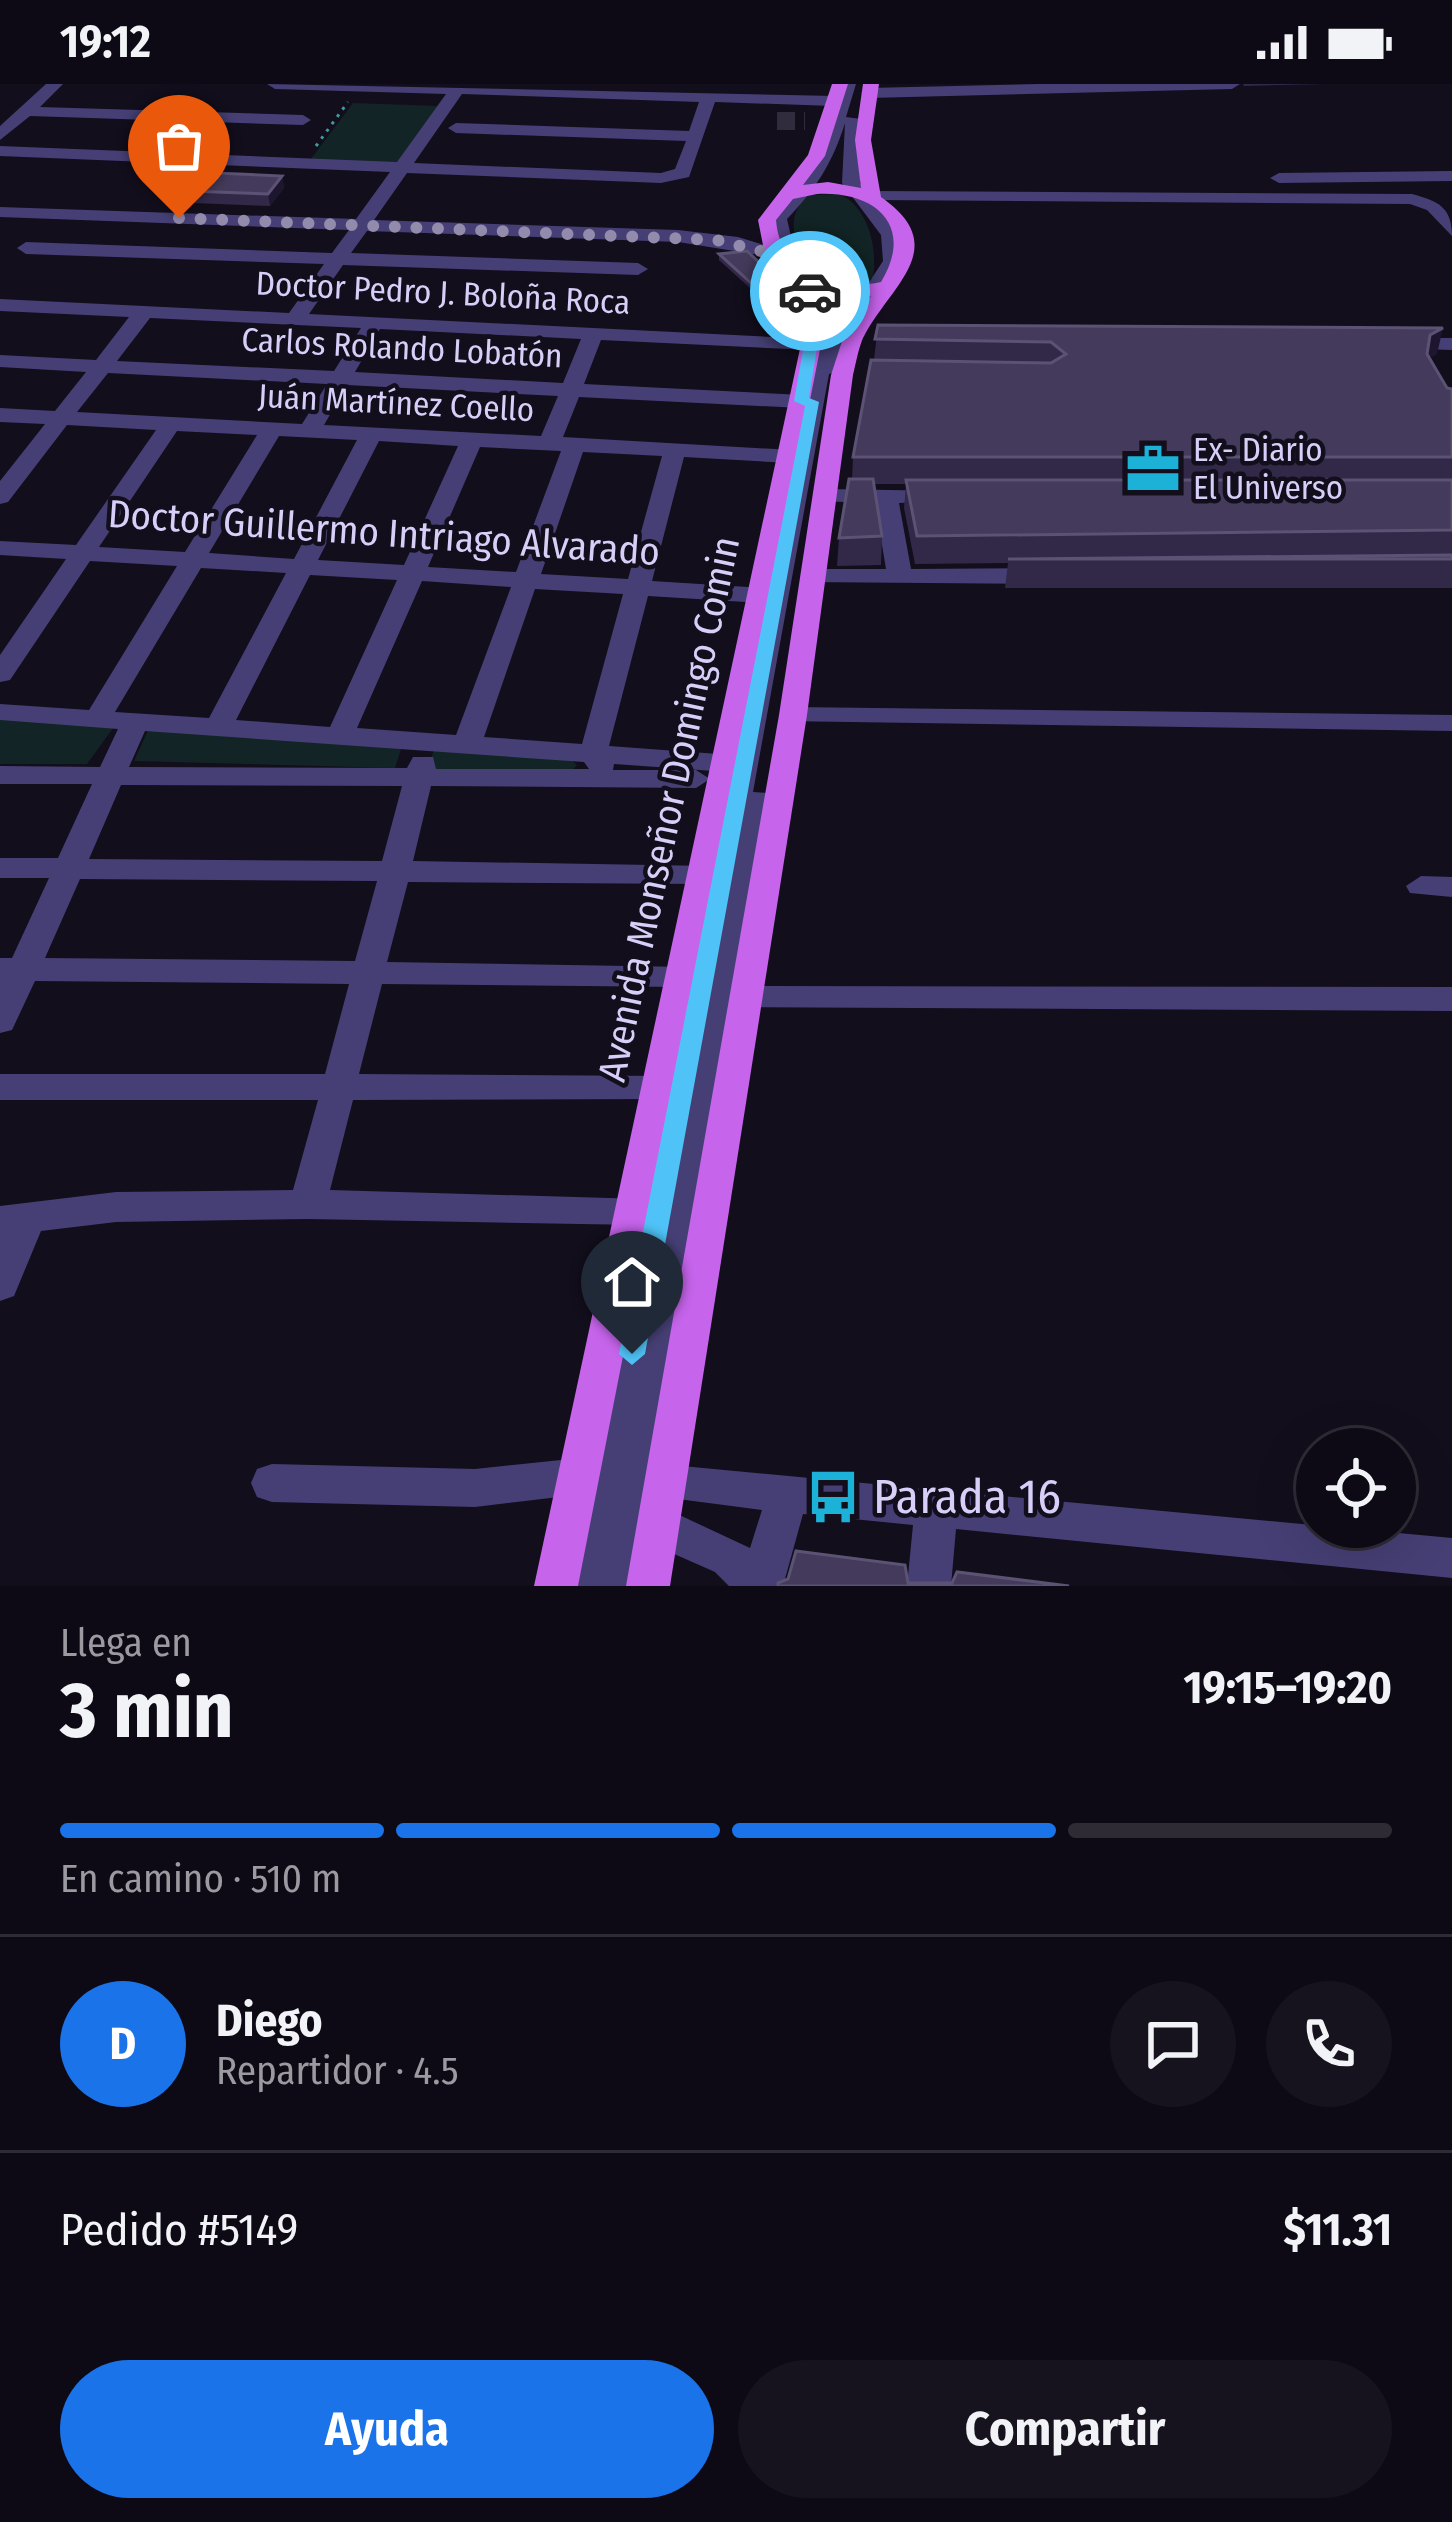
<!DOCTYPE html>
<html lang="es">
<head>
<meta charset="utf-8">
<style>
  body { margin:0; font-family:"Fira Sans Condensed",sans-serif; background:#17131e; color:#f1f3f6; height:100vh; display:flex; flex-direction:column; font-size:45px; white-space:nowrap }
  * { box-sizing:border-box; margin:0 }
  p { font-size:39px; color:#9b9aa0 }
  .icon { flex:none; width:66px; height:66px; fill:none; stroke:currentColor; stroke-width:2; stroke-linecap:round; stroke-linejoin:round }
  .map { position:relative; height:1502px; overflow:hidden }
  .panel { display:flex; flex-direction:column; background:#0e0a15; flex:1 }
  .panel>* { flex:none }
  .buttons { position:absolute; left:1296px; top:1344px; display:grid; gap:24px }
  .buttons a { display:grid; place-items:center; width:120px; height:120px; border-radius:50%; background:#0e0a15; box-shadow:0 12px 48px #0002,0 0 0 3px #2e2b34; font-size:60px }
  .pin { position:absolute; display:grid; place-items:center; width:102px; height:102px; color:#fff; margin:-123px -51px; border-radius:50% 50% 50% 0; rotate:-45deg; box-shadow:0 0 12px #0007 }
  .pin .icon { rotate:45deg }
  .courier { position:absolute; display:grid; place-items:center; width:120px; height:120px; margin:-60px; border:9px solid #4fc3f7; border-radius:50%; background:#fff; color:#222; box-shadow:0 3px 15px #0007 }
  .overview em { font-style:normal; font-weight:700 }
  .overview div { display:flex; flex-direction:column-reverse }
  .overview { display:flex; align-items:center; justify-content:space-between; height:204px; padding:0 60px }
  h1 { font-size:78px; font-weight:700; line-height:90px }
  .bar { display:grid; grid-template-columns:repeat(4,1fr); gap:18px 12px; align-content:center; height:144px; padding:0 60px }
  .bar i { height:15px; border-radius:9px; background:#2e2b34 }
  .bar .selected { background:#1a73e8 }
  .bar p { grid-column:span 4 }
  .line { display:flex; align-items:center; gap:30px; padding:0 60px; border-top:3px solid #2e2b34 }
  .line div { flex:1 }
  .round { display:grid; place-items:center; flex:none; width:126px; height:126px; border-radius:63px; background:#17131e }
  .button { display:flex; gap:24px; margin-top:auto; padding:24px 60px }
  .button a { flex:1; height:138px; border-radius:72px; background:#1a73e8; color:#fff; font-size:48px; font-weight:700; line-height:138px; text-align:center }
  .button a+a { background:#17131e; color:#f1f3f6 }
  .status { display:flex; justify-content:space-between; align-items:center; height:84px; padding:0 60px; background:#0e0a15; direction:ltr }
  .status svg { height:33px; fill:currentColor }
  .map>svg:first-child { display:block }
  .green { fill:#122425 }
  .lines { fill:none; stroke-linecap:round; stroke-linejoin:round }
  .minor-tunnel { stroke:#302b3d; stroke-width:18; stroke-dasharray:18 9; stroke-linecap:butt }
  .path { stroke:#3c9ca0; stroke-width:3; stroke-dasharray:3 6; stroke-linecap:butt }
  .minor { fill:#463f75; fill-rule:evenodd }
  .major { fill:#c664eb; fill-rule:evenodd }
  .wall { fill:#322948 }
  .shaded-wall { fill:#1e162f }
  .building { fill:#443a5b; stroke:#5b5274; stroke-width:3 }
  .route { fill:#4fc3f7 }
  .done { stroke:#938bac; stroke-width:12; stroke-dasharray:0 21.6 }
  .labels { text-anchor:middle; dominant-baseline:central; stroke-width:9; stroke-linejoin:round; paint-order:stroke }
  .far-street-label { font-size:33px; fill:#d8cff9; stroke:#120e1c }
  .far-poi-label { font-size:33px; fill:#d8cff9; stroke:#120e1c; text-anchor:start }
  .street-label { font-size:39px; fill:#d8cff9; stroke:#120e1c }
  .near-poi-label { font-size:48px; fill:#d8cff9; stroke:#120e1c; text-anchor:start }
</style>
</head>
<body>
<div class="status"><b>19:12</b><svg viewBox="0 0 49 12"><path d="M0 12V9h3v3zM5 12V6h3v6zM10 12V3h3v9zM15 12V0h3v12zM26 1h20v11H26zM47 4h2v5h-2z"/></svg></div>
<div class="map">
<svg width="1452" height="1502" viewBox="0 0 1452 1502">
  <rect width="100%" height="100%" fill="#120e1c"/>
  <path class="green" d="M353 19 440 22 396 84 307 80Z
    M839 110C868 122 878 164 873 193L859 202 816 192C798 165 781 139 807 111Z
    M0 633 116 640 87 680H0Z
    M149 644 402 662 395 684 134 677Z
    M434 666 570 675 577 681 571 687 427 685Z"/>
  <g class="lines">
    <path class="minor-tunnel" d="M777 37H805"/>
    <path class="path" d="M316 62 348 18"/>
    <path class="minor" d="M46 0H63L40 23 303 31 311 36 303 41 30 32 0 56V42Z
      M267 0 836 12 840 0H856L846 33 861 35 860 99 867 107 1412 110C1438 117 1452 123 1452 152L1427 126 1410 120 873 116C881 126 891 136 897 147 917 184 853 244 845 285L829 290 753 708 768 709 773 716 741 902 1452 903V927L738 923 661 1380 1452 1454V1494L956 1445 951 1502H907L913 1441 803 1430 783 1502H729L715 1488 647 1458 640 1502H566L584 1410 475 1423 272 1418 257 1413 251 1399 257 1385 272 1380 475 1385 580 1374 591 1378 638 1141 308 1135 116 1138 41 1147 14 1212 0 1217V1122L116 1108 293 1106 318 1016H0V990H325L349 900 35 897 12 946 0 949V874H12L49 794H0V774H58L92 700H0V682L100 683 118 645 0 636V620L89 626 177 482 90 477 10 596 0 598V571L66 475 0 471V457L76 461 156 346 67 341 8 418 0 420V397L45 340 0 338V324L55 327 86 288 0 283V271L96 276 129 233 0 227V215L289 229 324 180 26 170 17 164 26 158 332 169 349 146 0 133V123L356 135 390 88 0 72V62L397 78 446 10 275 5ZM462 10 699 18 689 47 456 39 448 44 456 49 686 57 675 85 661 89 414 79ZM715 18 833 22 817 73 769 134 777 165 738 153 678 146 374 136 407 89 661 99 689 93ZM845 39 842 99 881 151 883 177 836 249 837 218 793 161 787 135C816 105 833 78 845 39ZM367 147 678 158 784 175 798 190 770 189 760 195 770 201H808L817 218 815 255 309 230 343 181 638 191 648 185 638 179 351 169ZM150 234 361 244 334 287 117 277ZM380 245 581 255 563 299 355 288ZM601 256 811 266H812L803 311 584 300ZM108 289 327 300 302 340 77 328ZM347 301 558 312 541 352 324 341ZM579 313 801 324 792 366 563 353ZM177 347 257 351 185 468 99 463ZM279 352 357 356 294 475 209 469ZM379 357 458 362 404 481 318 476ZM480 363 561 367 516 488 428 483ZM583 368 662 372 628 495 541 490ZM684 373 790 379 765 504 652 497ZM201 484 286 489 209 634 115 628ZM310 491 397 496 330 643 236 636ZM422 497 511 503 456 651 357 644ZM535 505 623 510 582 660 484 653ZM648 512 762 519 732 671 609 662ZM145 647 584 678 589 685H436L433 673H413L407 684 129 683ZM614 680 728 688 710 782 413 777 431 702 696 704 710 695 696 686H613ZM121 701 402 702 382 777 89 775ZM80 795 377 797 355 877 45 874ZM408 798 703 800 706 799 689 883 387 878ZM382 900 682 903 685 902 668 992 359 990ZM663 1015 643 1115 330 1106 353 1016ZM655 1412 762 1426 750 1464 673 1428 653 1424Z
      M1039 0H1240L1232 5 869 14 861 9 869 4Z
      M1452 87V97L1279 99 1270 94 1279 89Z
      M1398 254H1452V266L1391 264 1388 260Z
      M825 405 953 407V417L899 419 911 485 1044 484 1057 492 1044 500 805 498V488L814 485H886L875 419 817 417V407Z
      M793 623 1452 631V647L783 637 779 631 783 625Z
      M1421 792 1452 793V813L1410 809 1406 802Z"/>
    <path class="major" d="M832 0H848L825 72 803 101 828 98 861 104 855 56 863 0H879L871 56 881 113C954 164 889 202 863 254 858 266 856 279 853 291L807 631 670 1502H626L779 631 831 291 843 254 871 212 855 216 816 206 823 232 821 260 578 1502H534L801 260 799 212 764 166 758 136 808 71ZM817 110C876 107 915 142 881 198 835 208 780 191 776 136L793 115Z"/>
  </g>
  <path class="wall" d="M1243 0H1327L1244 2Z
    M282 92 284 104 270 122 193 119 191 107Z
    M719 170 763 182V188L759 193 765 197 764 203 751 205 719 176Z
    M878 241 1437 270 1429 274 1447 304 1452 305V504H1005L1008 479 915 480 904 424 906 400H874L882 452 881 481 837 482 839 454 852 395 853 373 874 276Z"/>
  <path class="shaded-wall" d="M282 92 284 104 270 122 268 110Z
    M765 197 764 203 751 205V199Z
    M1443 244 1437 270 1424 277 1430 251Z"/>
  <path class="building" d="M192 88 282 92 268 110 191 107Z
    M747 167 763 182 756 190 765 197 751 199 719 170Z
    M878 241 1443 244 1430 251 1427 270 1447 304 1452 305V373H853L871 276 1051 279 1066 270 1051 258 875 255Z
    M849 395H873L882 452 839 454Z
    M906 396H1452V446L917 452Z
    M1452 471V475H1008Z
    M796 1467 905 1481 908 1499H952L957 1488 1069 1502H778V1499L788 1495Z"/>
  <path class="route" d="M810 203 817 207 822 232 809 314 819 318 645 1270 632 1281 619 1270 805 322 794 317 809 232 804 207Z"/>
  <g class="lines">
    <path class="done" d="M179 134 716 156 777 171 810 207"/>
  </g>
  <defs>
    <symbol id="office-bare" viewBox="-9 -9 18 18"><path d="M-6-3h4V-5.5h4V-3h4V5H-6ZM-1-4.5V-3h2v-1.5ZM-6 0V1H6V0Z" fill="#1cb2d8" stroke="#120e1c" stroke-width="2.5" paint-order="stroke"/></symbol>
    <symbol id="bus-bare" viewBox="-9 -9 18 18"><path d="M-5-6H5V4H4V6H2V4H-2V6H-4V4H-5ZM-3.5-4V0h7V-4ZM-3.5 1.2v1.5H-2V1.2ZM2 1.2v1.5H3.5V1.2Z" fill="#1cb2d8" stroke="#120e1c" stroke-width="2.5" paint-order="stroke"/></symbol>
  </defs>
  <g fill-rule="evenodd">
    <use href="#office-bare" x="1115" y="347" width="76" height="76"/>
    <use href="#bus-bare" x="795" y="1375" width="76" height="76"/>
  </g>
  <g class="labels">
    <g class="far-street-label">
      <text transform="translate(443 209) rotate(3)">Doctor Pedro J. Boloña Roca</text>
      <text transform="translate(402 264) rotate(3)">Carlos Rolando Lobatón</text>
      <text transform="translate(396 319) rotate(3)">Juán Martínez Coello</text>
    </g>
    <g class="far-poi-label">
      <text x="1193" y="366">Ex- Diario<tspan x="1193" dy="38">El Universo</tspan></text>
    </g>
    <g class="street-label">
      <text transform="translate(384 449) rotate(4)">Doctor Guillermo Intriago Alvarado</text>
      <text transform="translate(669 725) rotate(-78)">Avenida Monseñor Domingo Comin</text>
    </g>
    <g class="near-poi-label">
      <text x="873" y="1413">Parada 16</text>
    </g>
  </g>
</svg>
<div class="buttons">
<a><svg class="icon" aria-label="locate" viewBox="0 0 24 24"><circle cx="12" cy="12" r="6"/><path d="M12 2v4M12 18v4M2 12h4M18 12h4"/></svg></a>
</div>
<div class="pin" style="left:179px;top:134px;background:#ea580c"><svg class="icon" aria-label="bag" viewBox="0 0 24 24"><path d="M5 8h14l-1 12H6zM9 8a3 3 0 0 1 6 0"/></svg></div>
<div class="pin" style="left:632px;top:1270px;background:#1f2937"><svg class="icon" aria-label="home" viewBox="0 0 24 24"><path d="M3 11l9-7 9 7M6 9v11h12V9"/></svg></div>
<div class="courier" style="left:810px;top:207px"><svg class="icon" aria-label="car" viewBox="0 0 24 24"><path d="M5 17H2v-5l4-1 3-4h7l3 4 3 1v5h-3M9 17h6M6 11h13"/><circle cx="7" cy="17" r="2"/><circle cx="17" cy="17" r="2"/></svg></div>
</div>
<section class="panel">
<div class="overview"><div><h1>3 min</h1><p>Llega en</p></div><em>19:15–19:20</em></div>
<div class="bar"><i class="selected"></i><i class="selected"></i><i class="selected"></i><i></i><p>En camino · 510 m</p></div>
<div class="line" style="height:216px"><b class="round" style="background:#1a73e8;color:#fff">D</b><div><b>Diego</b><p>Repartidor · 4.5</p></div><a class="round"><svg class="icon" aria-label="chat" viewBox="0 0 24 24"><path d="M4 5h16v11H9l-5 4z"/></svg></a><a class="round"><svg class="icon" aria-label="phone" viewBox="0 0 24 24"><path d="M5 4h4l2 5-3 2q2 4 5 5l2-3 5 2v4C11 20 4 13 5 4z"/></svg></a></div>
<div class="line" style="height:156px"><div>Pedido #5149</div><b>$11.31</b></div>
<div class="button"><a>Ayuda</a><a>Compartir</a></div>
</section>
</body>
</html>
